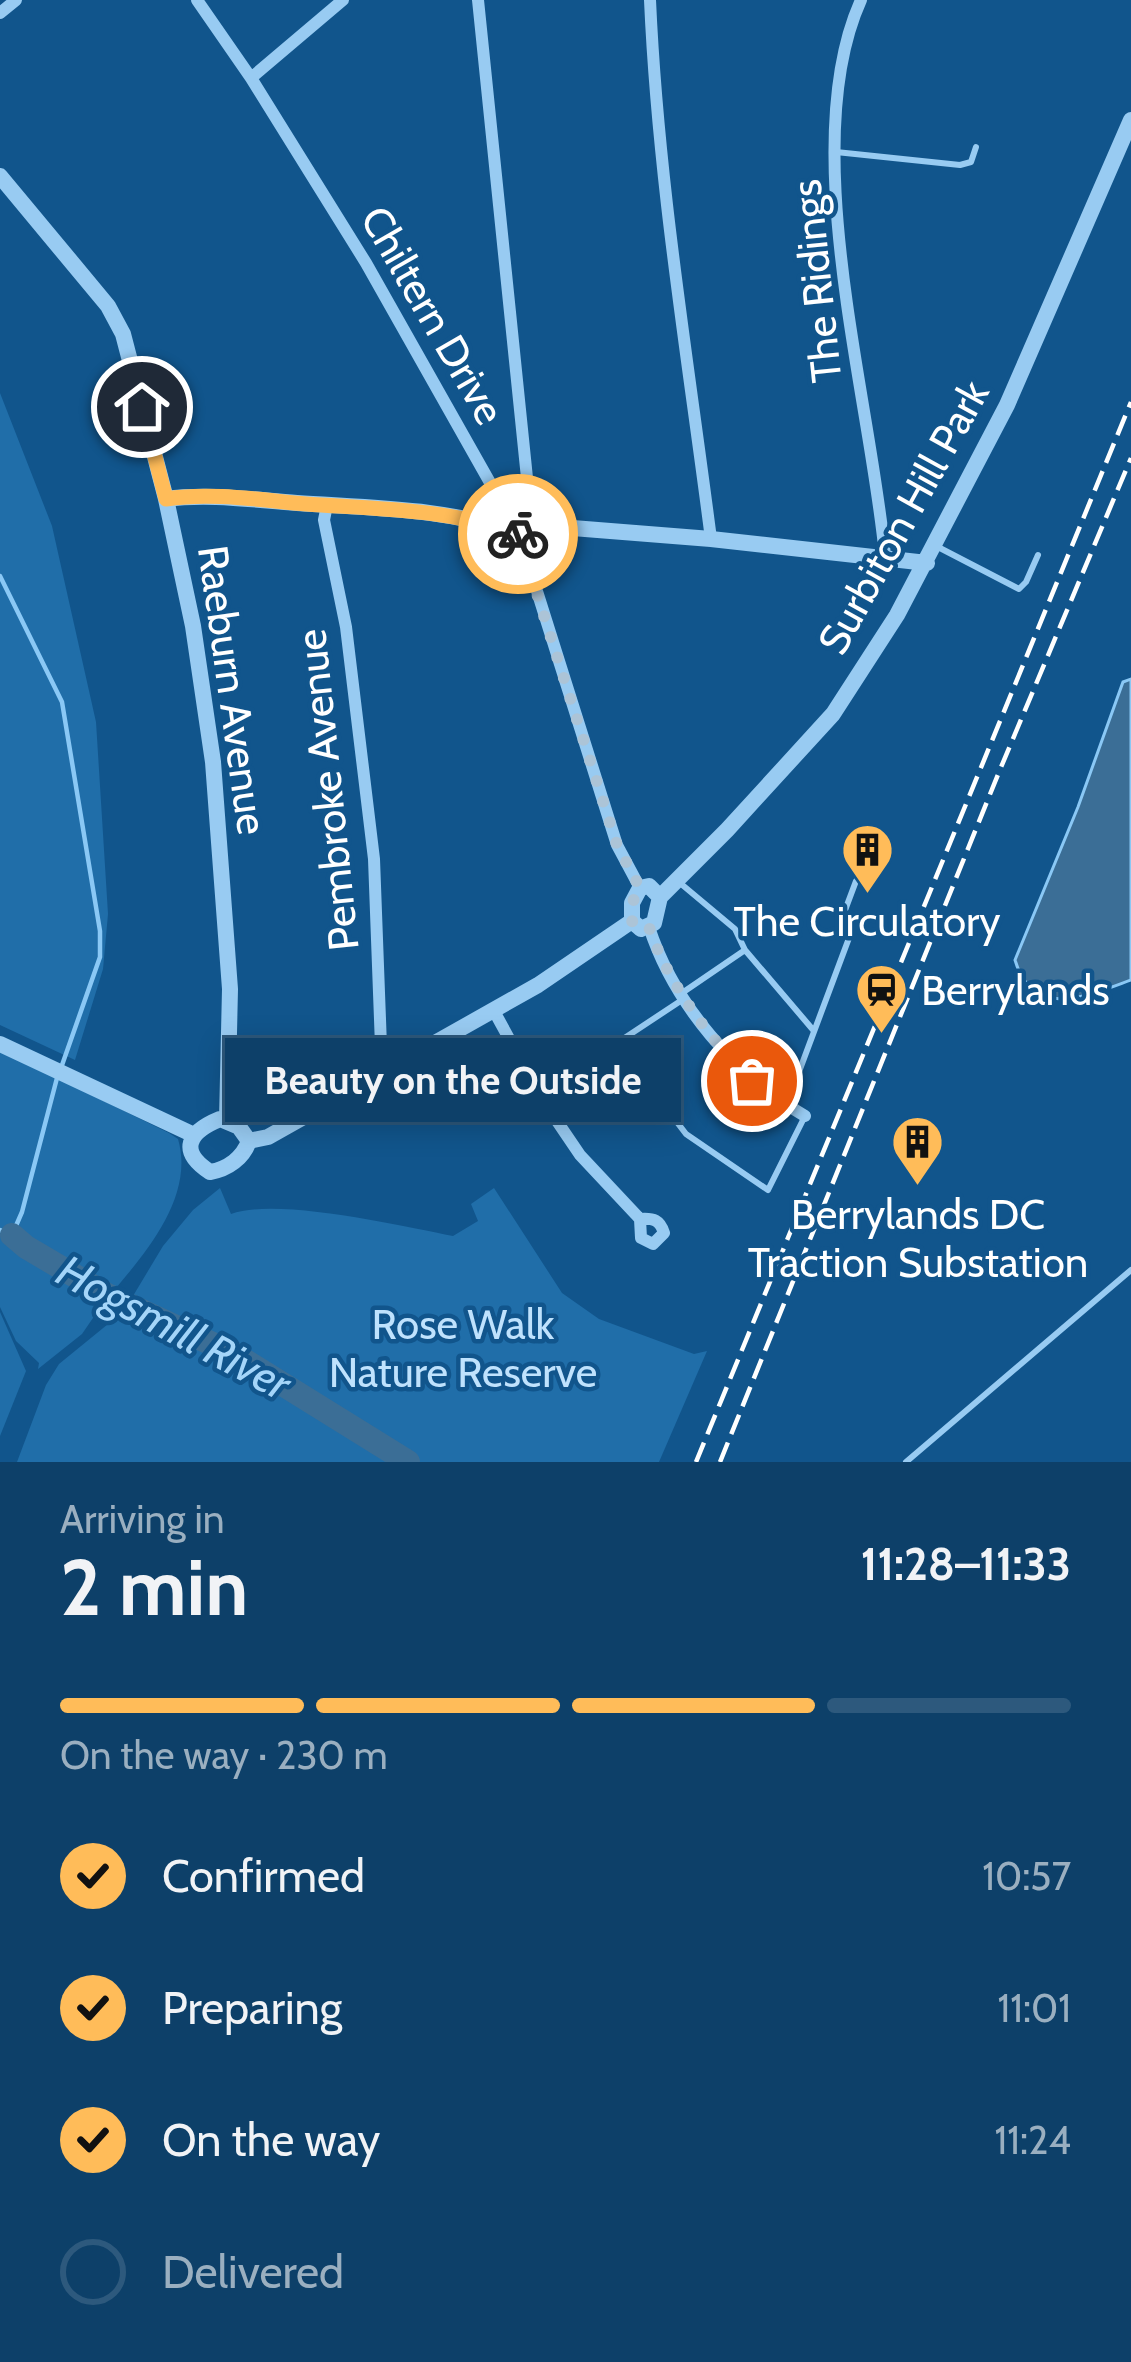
<!DOCTYPE html>
<html lang="en">
<head>
<meta charset="utf-8">
<style>
  body { margin:0; font-family:Cabin,sans-serif; background:#16476f; color:#f1f3f6; height:100vh; display:flex; flex-direction:column; font-size:45px; white-space:nowrap }
  * { box-sizing:border-box; margin:0 }
  p { font-size:39px; color:#9aafc0 }
  .icon { flex:none; width:66px; height:66px; fill:none; stroke:currentColor; stroke-width:2; stroke-linecap:round; stroke-linejoin:round }
  .map { position:relative; height:1462px; overflow:hidden }
  .details { display:flex; flex-direction:column; background:#0d4069; flex:1 }
  .details>* { flex:none }
  .pin { position:absolute; display:grid; place-items:center; width:102px; height:102px; color:#fff; margin:-51px; border:6px solid #fff; border-radius:50%; box-shadow:0 3px 12px #0007 }
  .courier { position:absolute; display:grid; place-items:center; width:120px; height:120px; margin:-60px; border:9px solid #ffbc59; border-radius:50%; background:#fff; color:#222; box-shadow:0 3px 15px #0007 }
  .bubble { position:absolute; height:84px; border-radius:0px; background:#0d4069; box-shadow:0 6px 30px #0003,0 0 0 3px #2d597d; font-size:39px; font-weight:700; line-height:84px; text-align:center }
  .overview em { font-style:normal; font-weight:700 }
  .overview div { display:flex; flex-direction:column-reverse }
  .overview { display:flex; align-items:center; justify-content:space-between; height:204px; padding:0 60px }
  h1 { font-size:78px; font-weight:700; line-height:90px }
  .bar { display:grid; grid-template-columns:repeat(4,1fr); gap:18px 12px; align-content:center; height:144px; padding:0 60px }
  .bar i { height:15px; border-radius:9px; background:#2d597d }
  .bar .selected { background:#ffbc59 }
  .bar p { grid-column:span 4 }
  ol { padding:0 60px; list-style:none }
  li { display:flex; align-items:center; gap:36px; height:132px }
  li p { margin-inline-start:auto }
  li .icon { padding:12px; border-radius:50%; background:#ffbc59; color:#111; stroke-width:4 }
  li:last-child { color:#9aafc0 }
  li i { width:66px; height:66px; border:6px solid #2d597d; border-radius:50% }
  .map>svg:first-child { display:block }
  .green { fill:#206ea9 }
  .water { fill:#3b6e96; stroke:#8ac8f5; stroke-width:3 }
  .lines { fill:none; stroke-linecap:round; stroke-linejoin:round }
  .stream { stroke:#8ac8f5; stroke-width:4.5 }
  .river { stroke:#3b6e96; stroke-width:24 }
  .service { stroke:#98cbf2; stroke-width:6 }
  .minor { stroke:#98cbf2; stroke-width:12 }
  .tertiary { stroke:#98cbf2; stroke-width:16 }
  .rail { stroke:#fff; stroke-width:4.5; stroke-dasharray:21 9; stroke-linecap:butt }
  .done { stroke:#acc4d7; stroke-width:12; stroke-dasharray:0 21.6 }
  .route { stroke:#ffbc59; stroke-width:15 }
  .labels { text-anchor:middle; dominant-baseline:central; stroke-width:9; stroke-linejoin:round; paint-order:stroke }
  .street-label { font-size:42px; fill:#fff; stroke:#11558c }
  .poi-label { font-size:42px; fill:#fff; stroke:#11558c }
  .park-label { font-size:42px; fill:#bfe2fd; stroke:#11558c }
  .water-label { font-size:45px; font-style:italic; fill:#a4d5f9; stroke:#11558c }
</style>
</head>
<body>
<div class="map">
<svg width="1131" height="1462" viewBox="0 0 1131 1462">
  <rect width="100%" height="100%" fill="#11558c"/>
  <path class="green" d="M0 393 52 526 96 722 108 914 103 969 75 1060 0 1025Z
    M0 1050 169 1133 178 1139C195 1197 145 1254 109 1296L62 1270 63 1274 106 1299 82 1334 38 1369 39 1363 16 1341 0 1307Z
    M220 1188 231 1214C276 1197 402 1226 453 1236L478 1221 471 1204 494 1188 562 1293 599 1319 694 1354 707 1351 659 1462H17L46 1385 59 1364 124 1311 163 1246 193 1210Z
    M0 1312 26 1371 0 1436Z"/>
  <path class="water" d="M1131 679V980C1087 996 1033 1021 1015 960L1078 807 1123 682Z"/>
  <g class="lines">
    <path class="stream" d="M0 576 62 702 100 931V957L61 1068
      M0 1230 12 1235 22 1212 57 1078"/>
    <path class="river" d="M12 1235 26 1247 109 1296 234 1354 408 1462"/>
    <path class="service" d="M836 152 960 165 971 162 976 147
      M936 546 1019 589 1026 582 1038 555
      M680 883 735 929 745 950
      M682 993 745 950 814 1031
      M682 1000 617 1043 686 1134 768 1190 805 1116
      M787 1104 849 938 841 921 856 881
      M906 1462 1131 1270"/>
    <path class="minor" d="M197 0 251 78 366 263 519 534 617 845 640 888
      M478 0 531 517 519 533
      M650 0C658 181 688 359 711 539
      M861 0C795 145 871 400 885 556
      M0 13 16 0
      M251 78 343 0
      M327 505 324 520 346 627 374 859 381 1046 391 1068
      M649 927C674 1004 736 1076 805 1116
      M494 1011 542 1099 580 1155 640 1219 641 1238 653 1244 664 1233C660 1220 654 1218 640 1219"/>
    <path class="tertiary" d="M0 176 108 306 123 334 166 499 193 626 213 762 230 989 227 1120
      M166 499C209 493 254 500 297 503 369 508 451 508 519 534L536 526 560 527 711 539 927 563
      M632 921 641 929 654 923 660 897 727 830 833 714 897 615 1007 405 1131 120
      M632 921V903L640 888 649 886 660 897
      M0 1044 194 1135
      M220 1119 239 1127 249 1141C243 1158 228 1169 210 1172 178 1151 188 1132 220 1119Z
      M249 1141 268 1137 538 985 632 921"/>
    <path class="rail" d="M696 1462 1131 402
      M720 1462 999 772 1131 458"/>
  </g>
  <g class="lines">
    <path class="done" d="M518 534 617 845 640 888 632 903V921L640 928 649 927C668 984 710 1039 752 1081"/>
    <path class="route" d="M142 407 166 499C212 492 260 500 306 504 376 509 452 509 518 534"/>
  </g>
  <defs>
    <symbol id="building-pin" viewBox="-11 -11 22 30"><path d="M0 17L-7.5 6A9.5 9.5 0 1 1 7.5 6Z" fill="#ffbc59" stroke="#11558c"/><path d="M-4-6H4V6H1V3H-1V6H-4ZM-2.5-4.3h1.7v1.8h-1.7ZM.8-4.3h1.7v1.8H.8ZM-2.5-1h1.7V.8h-1.7ZM.8-1h1.7V.8H.8Z" fill="#111"/></symbol>
    <symbol id="station-pin" viewBox="-11 -11 22 30"><path d="M0 17L-7.5 6A9.5 9.5 0 1 1 7.5 6Z" fill="#ffbc59" stroke="#11558c"/><path d="M-3-6H3Q5-6 5-4V2Q5 4 3 4L4.5 6H3L1.5 4h-3L-3 6H-4.5L-3 4Q-5 4-5 2V-4Q-5-6-3-6ZM-3.5-4v3h7v-3ZM-3.5 1v1.5H-2V1ZM2 1v1.5H3.5V1Z" fill="#111"/></symbol>
  </defs>
  <g fill-rule="evenodd">
    <use href="#building-pin" x="838" y="820" width="59" height="81"/>
    <use href="#station-pin" x="852" y="960" width="59" height="81"/>
    <use href="#building-pin" x="888" y="1112" width="59" height="81"/>
  </g>
  <g class="labels">
    <g class="street-label">
      <text transform="translate(816 281) rotate(-96)">The Ridings</text>
      <text transform="translate(433 315) rotate(60)">Chiltern Drive</text>
      <text transform="translate(903 517) rotate(-61)">Surbiton Hill Park</text>
      <text transform="translate(233 690) rotate(82)">Raeburn Avenue</text>
      <text transform="translate(327 790) rotate(-96)">Pembroke Avenue</text>
    </g>
    <g class="poi-label">
      <text x="867" y="921">The Circulatory</text>
      <text x="921" y="990" text-anchor="start">Berrylands</text>
      <text x="918" y="1214">Berrylands DC<tspan x="918" dy="48">Traction Substation</tspan></text>
    </g>
    <g class="park-label">
      <text x="463" y="1324">Rose Walk<tspan x="463" dy="48">Nature Reserve</tspan></text>
    </g>
    <g class="water-label">
      <text transform="translate(174 1327) rotate(28)">Hogsmill River</text>
    </g>
  </g>
</svg>
<div class="pin" style="left:752px;top:1081px;background:#ea580c"><svg class="icon" aria-label="bag" viewBox="0 0 24 24"><path d="M5 8h14l-1 12H6zM9 8a3 3 0 0 1 6 0"/></svg></div>
<div class="pin" style="left:142px;top:407px;background:#1f2937"><svg class="icon" aria-label="home" viewBox="0 0 24 24"><path d="M3 11l9-7 9 7M6 9v11h12V9"/></svg></div>
<div class="courier" style="left:518px;top:534px"><svg class="icon" aria-label="bike" viewBox="0 0 24 24"><circle cx="6" cy="16" r="4"/><circle cx="18" cy="16" r="4"/><path d="M6 16l4-8h5l3 8M10 8l3 8H6M13 5h3"/></svg></div>
<div class="bubble" style="left:225px;top:1038px;width:456px">Beauty on the Outside</div>
</div>
<section class="details">
<div class="overview"><div><h1>2 min</h1><p>Arriving in</p></div><em>11:28–11:33</em></div>
<div class="bar"><i class="selected"></i><i class="selected"></i><i class="selected"></i><i></i><p>On the way · 230 m</p></div>
<ol>
<li><svg class="icon" aria-label="check" viewBox="0 0 24 24"><path d="M5 12l5 5 9-10"/></svg>Confirmed<p>10:57</p></li>
<li><svg class="icon" aria-label="check" viewBox="0 0 24 24"><path d="M5 12l5 5 9-10"/></svg>Preparing<p>11:01</p></li>
<li><svg class="icon" aria-label="check" viewBox="0 0 24 24"><path d="M5 12l5 5 9-10"/></svg>On the way<p>11:24</p></li>
<li><i></i>Delivered</li>
</ol>
</section>
</body>
</html>
